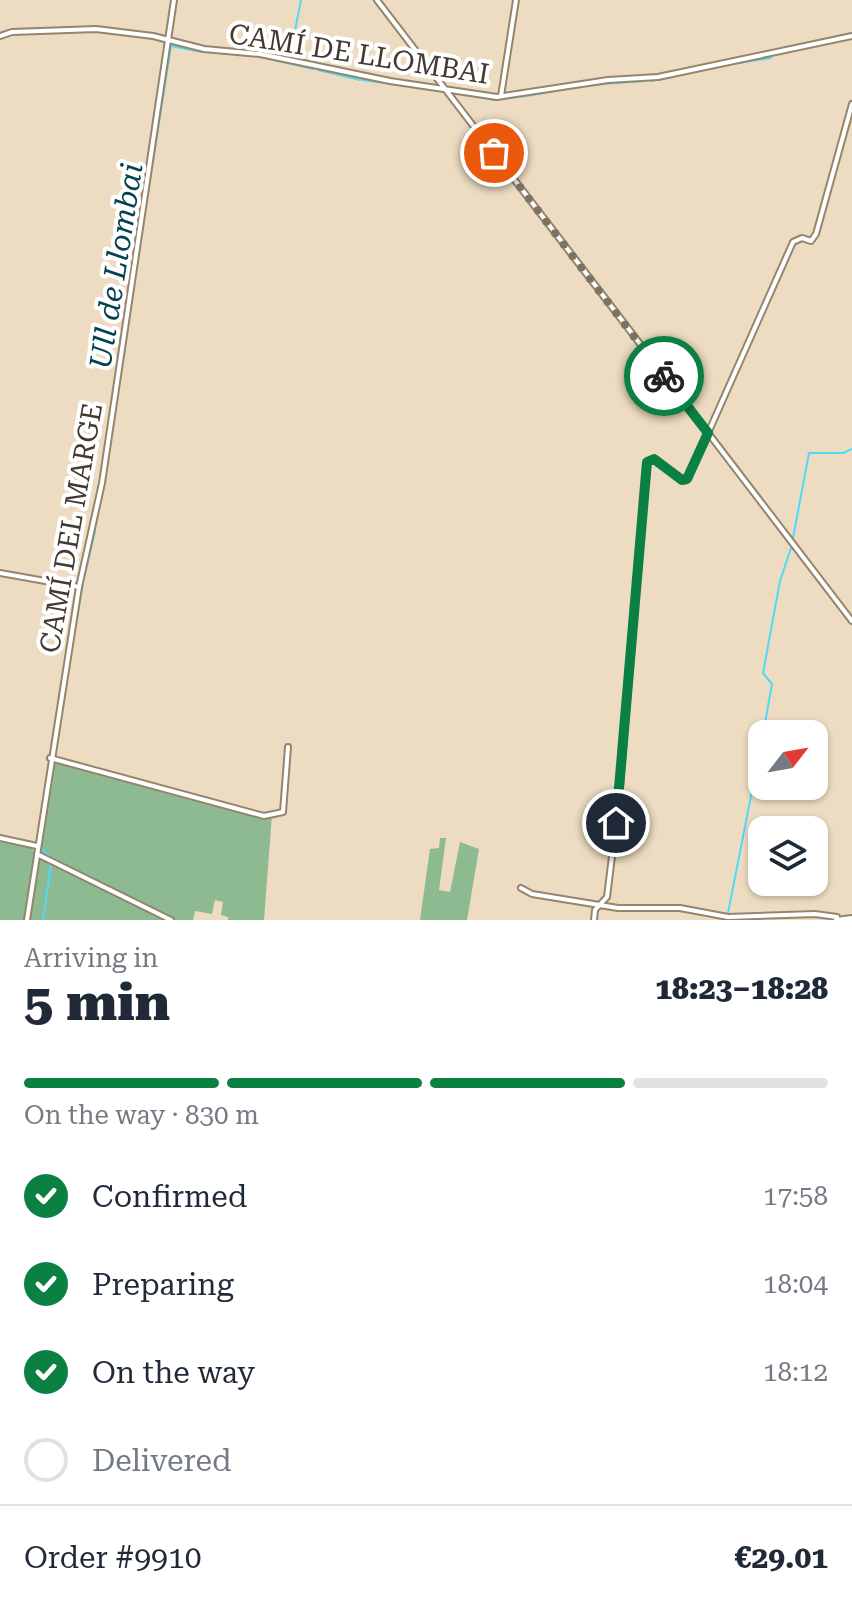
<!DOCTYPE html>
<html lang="en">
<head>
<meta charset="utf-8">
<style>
  body { margin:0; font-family:"Roboto Serif",serif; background:#f2f2f3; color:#1f2937; height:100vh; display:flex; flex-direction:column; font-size:30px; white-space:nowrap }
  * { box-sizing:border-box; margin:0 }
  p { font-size:26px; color:#747a83 }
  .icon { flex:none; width:44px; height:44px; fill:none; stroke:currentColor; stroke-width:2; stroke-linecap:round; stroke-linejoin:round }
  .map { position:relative; height:920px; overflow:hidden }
  .drawer { display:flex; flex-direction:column; background:#fff; flex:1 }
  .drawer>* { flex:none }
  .needle { width:52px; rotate:59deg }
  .controls { position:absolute; left:748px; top:720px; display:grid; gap:16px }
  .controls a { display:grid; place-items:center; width:80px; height:80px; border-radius:16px; background:#fff; box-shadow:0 2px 6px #0004; font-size:40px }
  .pin { position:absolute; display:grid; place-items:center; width:68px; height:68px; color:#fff; margin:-34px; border:4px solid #fff; border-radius:50%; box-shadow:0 2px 8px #0007 }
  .courier { position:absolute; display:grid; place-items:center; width:80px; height:80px; margin:-40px; border:6px solid #0b8043; border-radius:50%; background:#fff; color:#222; box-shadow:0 2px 10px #0007 }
  .summary em { font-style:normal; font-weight:800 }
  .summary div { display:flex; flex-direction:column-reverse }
  .summary { display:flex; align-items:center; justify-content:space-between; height:136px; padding:0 24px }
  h1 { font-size:52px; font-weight:800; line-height:60px }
  .bar { display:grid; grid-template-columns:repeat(4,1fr); gap:12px 8px; align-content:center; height:96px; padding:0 24px }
  .bar i { height:10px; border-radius:6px; background:#e0e1e3 }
  .bar .on { background:#0b8043 }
  .bar p { grid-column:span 4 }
  .line { display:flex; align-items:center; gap:20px; padding:0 24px; border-top:2px solid #e0e1e3 }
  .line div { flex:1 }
  ol { padding:0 24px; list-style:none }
  li { display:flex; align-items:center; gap:24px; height:88px }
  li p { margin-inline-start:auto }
  li .icon { padding:8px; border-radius:50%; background:#0b8043; color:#fff; stroke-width:4 }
  li:last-child { color:#747a83 }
  li i { width:44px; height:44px; border:4px solid #e0e1e3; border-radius:50% }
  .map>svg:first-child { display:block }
  .green { fill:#8dba91 }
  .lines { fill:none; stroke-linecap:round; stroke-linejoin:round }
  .stream { stroke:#50dafa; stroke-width:2 }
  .street-casing { stroke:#94856d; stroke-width:8 }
  .street { stroke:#fff; stroke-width:4 }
  .done { stroke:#7d7363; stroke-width:8; stroke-dasharray:0 14.4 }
  .route { stroke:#0b8043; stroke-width:10 }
  .labels { text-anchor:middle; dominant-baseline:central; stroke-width:8; stroke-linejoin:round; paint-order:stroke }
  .street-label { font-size:28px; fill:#413a30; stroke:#fff }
  .water-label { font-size:30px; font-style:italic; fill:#034350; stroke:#fff }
</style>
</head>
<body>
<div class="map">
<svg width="852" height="920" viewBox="0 0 852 920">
  <rect width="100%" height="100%" fill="#eddcc2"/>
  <path class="green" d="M51 758 242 812 272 815 264 920H228V917L221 915 223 902 215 900 212 914 195 911 193 920H0V840L30 846 36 854Z
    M440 838H446L439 890 450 892 460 842 479 849 467 920H420L430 849 439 848Z"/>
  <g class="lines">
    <path class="stream" d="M167 38 168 25
      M781 49 852 33
      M205 52 257 56 313 69
      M290 56 301 0
      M725 65 771 58
      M318 70 360 80
      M362 80 415 87
      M651 81 691 72
      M590 85 644 81
      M452 92 494 100 525 96
      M527 96 576 87
      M96 525 171 46 202 52
      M793 538 809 453H843L852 449
      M84 578 95 531
      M74 634 83 584
      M763 734 772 684 763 673 780 581 791 548
      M40 848 52 859
      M52 858 145 905
      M728 913 762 740
      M43 920 51 865"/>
    <defs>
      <path id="street" d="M377 0 852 621
        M0 36 12 32 96 29 153 36 204 49 260 54 390 81 497 97 608 80 658 77 852 36
        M501 96 516 0
        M0 573 79 587
        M50 758 264 816 283 812 288 747
        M0 838 37 846
        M37 854 171 920
        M521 888 532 894 618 908H680L728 917 815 914 837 917
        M27 920 79 587 102 483 174 0
        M594 920 595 910 607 897 619 799 647 462 654 459 682 480 689 476 793 242 802 238 811 241 816 234 852 104
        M836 920 852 918"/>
    </defs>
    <use href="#street" class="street-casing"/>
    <use href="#street" class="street"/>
  </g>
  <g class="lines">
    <path class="done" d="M494 153 664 376"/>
    <path class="route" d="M616 823 647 462 654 459 682 480 687 479 708 433 664 376"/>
  </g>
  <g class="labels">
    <g class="street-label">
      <text transform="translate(359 54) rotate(9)">CAMÍ DE LLOMBAI</text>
      <text transform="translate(71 528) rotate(-80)">CAMÍ DEL MARGE</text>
    </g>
    <g class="water-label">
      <text transform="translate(116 266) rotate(-81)">Ull de Llombai</text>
    </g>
  </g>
</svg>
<div class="controls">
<a><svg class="needle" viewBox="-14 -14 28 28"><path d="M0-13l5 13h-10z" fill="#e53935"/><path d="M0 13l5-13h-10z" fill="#747a83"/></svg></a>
<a><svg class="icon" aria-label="layers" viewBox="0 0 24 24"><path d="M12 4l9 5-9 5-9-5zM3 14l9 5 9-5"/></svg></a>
</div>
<div class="pin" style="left:494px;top:153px;background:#ea580c"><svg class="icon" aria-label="bag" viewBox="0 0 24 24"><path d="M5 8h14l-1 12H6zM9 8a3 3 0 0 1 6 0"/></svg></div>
<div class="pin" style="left:616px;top:823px;background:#1f2937"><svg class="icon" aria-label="home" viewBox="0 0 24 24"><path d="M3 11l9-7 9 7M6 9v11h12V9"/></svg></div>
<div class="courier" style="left:664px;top:376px"><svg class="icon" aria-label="bike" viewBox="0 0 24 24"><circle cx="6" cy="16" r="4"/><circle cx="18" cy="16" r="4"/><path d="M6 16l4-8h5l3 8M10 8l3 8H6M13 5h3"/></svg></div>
</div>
<section class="drawer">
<div class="summary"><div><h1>5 min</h1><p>Arriving in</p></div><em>18:23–18:28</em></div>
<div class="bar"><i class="on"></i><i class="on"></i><i class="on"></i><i></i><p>On the way · 830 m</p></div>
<ol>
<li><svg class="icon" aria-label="check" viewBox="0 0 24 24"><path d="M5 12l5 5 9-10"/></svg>Confirmed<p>17:58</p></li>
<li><svg class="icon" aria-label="check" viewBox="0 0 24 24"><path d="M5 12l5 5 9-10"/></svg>Preparing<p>18:04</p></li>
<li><svg class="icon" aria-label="check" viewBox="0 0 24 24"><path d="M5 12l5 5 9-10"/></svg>On the way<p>18:12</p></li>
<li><i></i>Delivered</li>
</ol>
<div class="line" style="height:104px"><div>Order #9910</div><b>€29.01</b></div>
</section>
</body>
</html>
